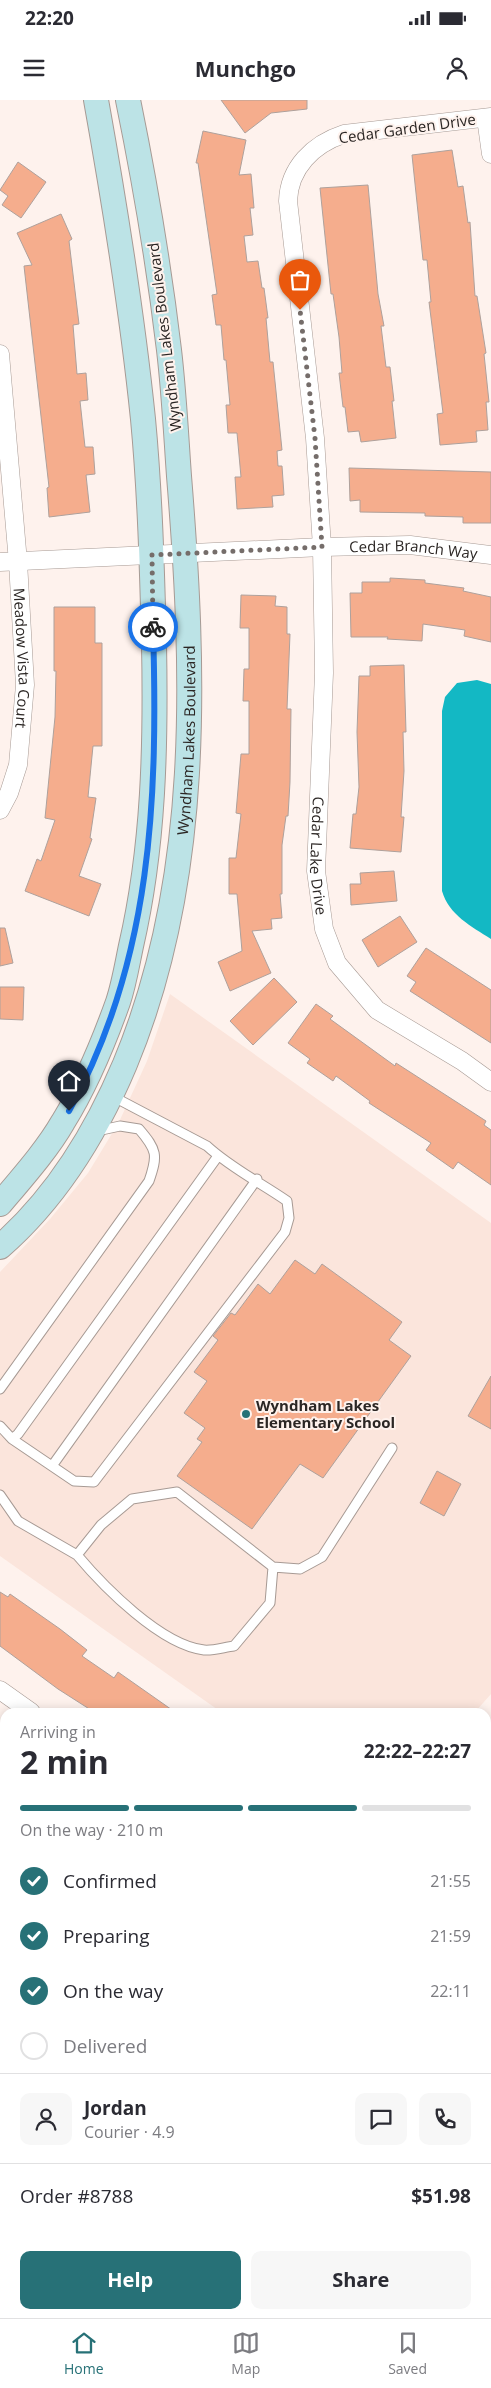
<!DOCTYPE html>
<html lang="en">
<head>
<meta charset="utf-8">
<style>
  body { margin:0; font-family:"Open Sans",sans-serif; background:#f7f7f7; color:#2b2b33; height:100vh; display:flex; flex-direction:column; font-size:19px; white-space:nowrap }
  * { box-sizing:border-box; margin:0 }
  p { font-size:16px; color:#7c7c81 }
  .icon { flex:none; width:28px; height:28px; fill:none; stroke:currentColor; stroke-width:2; stroke-linecap:round; stroke-linejoin:round }
  .map { position:relative; flex:1; overflow:hidden }
  .panel { position:absolute; left:0px; top:1608px; width:491px; height:611px; display:flex; flex-direction:column; background:#fff; border-radius:15px 15px 0 0; box-shadow:0 2px 12px #0003 }
  .panel>* { flex:none }
  .pin { position:absolute; display:grid; place-items:center; width:42px; height:42px; color:#fff; margin:-51px -21px; border-radius:50% 50% 50% 0; rotate:-45deg; box-shadow:0 0 5px #0007 }
  .pin .icon { rotate:45deg }
  .courier { position:absolute; display:grid; place-items:center; width:50px; height:50px; margin:-25px; border:4px solid #1a73e8; border-radius:50%; background:#fff; color:#222; box-shadow:0 1px 6px #0007 }
  .summary em { font-style:normal; font-weight:700 }
  .summary div { display:flex; flex-direction:column-reverse }
  .summary { display:flex; align-items:center; justify-content:space-between; height:85px; padding:0 20px }
  h1 { font-size:32px; font-weight:700; line-height:38px }
  .bar { display:grid; grid-template-columns:repeat(4,1fr); gap:8px 5px; align-content:center; height:60px; padding:0 20px }
  .bar i { height:6px; border-radius:4px; background:#e1e1e2 }
  .bar .active { background:#277177 }
  .bar p { grid-column:span 4 }
  .line { display:flex; align-items:center; gap:12px; padding:0 20px; border-top:1px solid #e1e1e2 }
  .line div { flex:1 }
  .round { display:grid; place-items:center; flex:none; width:52px; height:52px; border-radius:10px; background:#f7f7f7 }
  ol { padding:0 20px; list-style:none }
  li { display:flex; align-items:center; gap:15px; height:55px }
  li p { margin-inline-start:auto }
  li .icon { padding:5px; border-radius:50%; background:#277177; color:#fff; stroke-width:4 }
  li:last-child { color:#7c7c81 }
  li i { width:28px; height:28px; border:2px solid #e1e1e2; border-radius:50% }
  .cta { display:flex; gap:10px; margin-top:auto; padding:10px 20px }
  .cta a { flex:1; height:58px; border-radius:10px; background:#277177; color:#fff; font-size:20px; font-weight:700; line-height:58px; text-align:center }
  .cta a+a { background:#f7f7f7; color:#2b2b33 }
  .status { display:flex; justify-content:space-between; align-items:center; height:35px; padding:0 25px; background:#fff; direction:ltr }
  .status svg { height:14px; fill:currentColor }
  header { display:flex; justify-content:space-between; align-items:center; height:65px; padding:0 20px; background:#fff; font-size:22px; font-weight:700 }
  .tabs { display:flex; justify-content:space-around; align-items:center; height:70px; border-top:1px solid #e1e1e2; background:#fff; font-size:14px; color:#7c7c81 }
  .tabs a { display:grid; justify-items:center; gap:2px }
  .tabs .active { color:#277177 }
  .map>svg:first-child { display:block }
  .built { fill:#fbe5dc }
  .water { fill:#13b8c4 }
  .building { fill:#f5ad8d; stroke:#aea19c }
  .lines { fill:none; stroke-linecap:round; stroke-linejoin:round }
  .lane-casing { stroke:#a79a94; stroke-width:11 }
  .street-casing { stroke:#a79a94; stroke-width:19 }
  .secondary-casing { stroke:#a79a94; stroke-width:26 }
  .lane { stroke:#fff; stroke-width:9 }
  .street { stroke:#fff; stroke-width:18 }
  .secondary { stroke:#bce3e6; stroke-width:24 }
  .done { stroke:#756d6a; stroke-width:5; stroke-dasharray:0 9 }
  .route { stroke:#1a73e8; stroke-width:6 }
  .poi-dot { fill:#277177; stroke:#fef2ed; stroke-width:2 }
  .labels { text-anchor:middle; dominant-baseline:central; stroke-width:4; stroke-linejoin:round; paint-order:stroke }
  .street-label { font-size:15px; fill:#2b2624; stroke:#fef2ed }
  .poi-label { font-size:15px; font-weight:bold; fill:#2b2624; stroke:#fef2ed; text-anchor:start }
</style>
</head>
<body>
<div class="status"><b>22:20</b><svg viewBox="0 0 49 12"><path d="M0 12V9h3v3zM5 12V6h3v6zM10 12V3h3v9zM15 12V0h3v12zM26 1h20v11H26zM47 4h2v5h-2z"/></svg></div>
<header><svg class="icon" aria-label="menu" viewBox="0 0 24 24"><path d="M4 6h16M4 12h16M4 18h16"/></svg>Munchgo<svg class="icon" aria-label="person" viewBox="0 0 24 24"><circle cx="12" cy="8" r="4"/><path d="M4 21q1-7 8-7t8 7"/></svg></header>
<div class="map">
<svg width="491" height="2218" viewBox="0 0 491 2218">
  <rect width="100%" height="100%" fill="#fef2ed"/>
  <path class="built" d="M170 894 491 1123V1594L475 1612H221L0 1456V1172L50 1119 88 1073 119 1022 147 961Z"/>
  <path class="water" d="M477 580 491 584V839C471 826 449 815 442 791V611L445 597 457 583Z
    M5 1762V1936L0 1919V1773L2 1765Z"/>
  <path class="building" d="M221 0H307V9L271 13 245 33Z
    M203 31 246 40 239 75 251 74 254 108H250L253 135 244 136 247 162 258 161 262 188H264L268 218H266L270 262H273L282 350 277 351 278 366H282L284 395 272 396 273 407 237 409 235 377H241L237 333H228L226 305H230L226 260H224L221 225H216L212 195 217 194 198 63H196Z
    M452 50 458 87 463 86 468 123 470 122 475 196H477L486 253 484 254 489 302H486L488 330 476 331 477 342 440 345 437 314 443 313 429 202H431L427 160H423L412 55Z
    M18 62 46 82 21 118 2 105 8 96 0 90Z
    M368 85 378 194 384 226H381L386 267H390L394 301H392L396 338 361 342 359 331 348 332 345 307H343L339 273H342L339 237 333 194H331L320 88Z
    M61 114 72 139 69 141 79 224 73 225 77 274 86 273 88 300 80 301 85 347H93L95 374 86 375 90 412 49 417 47 388 49 387 24 166 32 165 17 133Z
    M349 368 491 372V423H463V417L425 416V413L360 412V400L350 401Z
    M390 478 425 480V483L464 488 463 491 491 497V542L464 536 465 530 423 524 422 541 387 539 388 537H351L350 493H362V482H390Z
    M241 495 276 496 275 506 287 507V534H290L287 609H291L290 682 288 716H286L282 745V794H280L282 818 271 819 272 829 252 831 271 873 230 891 218 862 242 851 237 794H229V758H236L241 714 236 713 241 654H249V601H243L244 569H249V528H240Z
    M54 507H95V543H102V646H93L88 697 96 698 90 738 92 739 79 776 101 784 89 816 25 791 37 759 41 761 55 720 45 718 55 617 56 571H54Z
    M404 565 406 632H403L404 671 401 717H404L401 752 350 748 353 714H356L359 687 357 632 359 576H370V566Z
    M394 771 397 801 351 805 350 784H361L360 773Z
    M400 816 417 842 378 867 362 840Z
    M0 828H5L13 863 0 866Z
    M426 848 491 890V943L410 891 416 882 407 876Z
    M274 878 297 902 253 945 230 921Z
    M0 887H24L23 920 0 919Z
    M316 904 333 916 330 919 395 966 396 963 486 1021 484 1025 491 1030V1085L458 1062 453 1069 426 1050 431 1043 369 1003 370 1001 336 976 333 981 307 963 310 959 288 943Z
    M295 1160 315 1174 322 1164 402 1222 389 1240 411 1256 323 1378 300 1364 252 1429 177 1376 202 1342 197 1339 205 1328 184 1313 207 1281 194 1272 218 1240 213 1236 231 1213 235 1215 258 1184 270 1194Z
    M491 1276V1329L468 1316Z
    M437 1371 461 1384 444 1416 420 1403Z
    M0 1492 8 1497 10 1494 60 1529 87 1550 82 1556 114 1578 118 1572 175 1612H94L58 1589 0 1546Z"/>
  <g class="lines">
    <defs>
      <path id="lane" d="M0 1289 149 1081C158 1055 157 1050 139 1029L120 1026 97 1031
        M0 1326 12 1339 74 1381 94 1382 285 1132 289 1118 287 1101C261 1083 231 1068 207 1046L112 996
        M12 1339 18 1334 218 1056
        M52 1366 257 1079
        M0 1395 18 1421 77 1455
        M273 1467 270 1503 234 1546C225 1547 213 1551 204 1550 161 1545 104 1487 77 1455L101 1425 132 1399 177 1392 273 1467 300 1469 322 1457 392 1348"/>
      <g id="street">
        <path id="s1" d="M491 17 344 34C313 44 289 68 288 101L315 338 322 447 324 573 316 771 324 829 337 863 377 910 462 961 491 982"/>
        <path d="M486 18 491 54"/>
        <path id="s2" d="M0 254 18 462 25 585 18 665 9 693 0 710"/>
        <path id="s3" d="M0 462 322 447 410 445 491 455"/>
        <path d="M0 1590 31 1612"/>
        <path d="M486 1839H491"/>
        <path d="M486 2065 491 2061"/>
        <path d="M0 2167 5 2169"/>
      </g>
      <g id="secondary">
        <path d="M0 1104C21 1079 47 1050 63 1022 86 985 103 944 118 902 124 884 127 865 131 846 154 746 156 645 154 543 152 468 150 393 143 319 132 212 115 106 96 0"/>
        <path id="s4" d="M0 1147C56 1098 96 1033 125 964 202 779 195 573 179 376 176 334 174 292 169 250 159 166 145 83 128 0"/>
      </g>
    </defs>
    <use href="#lane" class="lane-casing"/>
    <use href="#street" class="street-casing"/>
    <use href="#secondary" class="secondary-casing"/>
    <use href="#lane" class="lane"/>
    <use href="#street" class="street"/>
    <use href="#secondary" class="secondary"/>
  </g>
  <g class="lines">
    <path class="done" d="M153 527 152 455 322 447 315 338 300 210"/>
    <path class="route" d="M69 1011C153 859 158 696 153 527"/>
  </g>
  <circle class="poi-dot" cx="246" cy="1314" r="5"/>
  <g class="labels">
    <g class="street-label">
      <text transform="translate(407 28) rotate(-8)">Cedar Garden Drive</text>
      <text transform="translate(164 237) rotate(-97)">Wyndham Lakes Boulevard</text>
      <text stroke="none"><textPath href="#s3" startOffset="414">Cedar Branch Way</textPath></text>
      <text stroke="none"><textPath href="#s2" startOffset="305">Meadow Vista Court</textPath></text>
      <text stroke="none"><textPath href="#s4" startOffset="555">Wyndham Lakes Boulevard</textPath></text>
      <text stroke="none"><textPath href="#s1" startOffset="898">Cedar Lake Drive</textPath></text>
    </g>
    <g class="poi-label">
      <text x="256" y="1305">Wyndham Lakes<tspan x="256" dy="17">Elementary School</tspan></text>
    </g>
  </g>
</svg>
<div class="pin" style="left:300px;top:210px;background:#ea580c"><svg class="icon" aria-label="bag" viewBox="0 0 24 24"><path d="M5 8h14l-1 12H6zM9 8a3 3 0 0 1 6 0"/></svg></div>
<div class="pin" style="left:69px;top:1011px;background:#1f2937"><svg class="icon" aria-label="home" viewBox="0 0 24 24"><path d="M3 11l9-7 9 7M6 9v11h12V9"/></svg></div>
<div class="courier" style="left:153px;top:527px"><svg class="icon" aria-label="bike" viewBox="0 0 24 24"><circle cx="6" cy="16" r="4"/><circle cx="18" cy="16" r="4"/><path d="M6 16l4-8h5l3 8M10 8l3 8H6M13 5h3"/></svg></div>
<section class="panel">
<div class="summary"><div><h1>2 min</h1><p>Arriving in</p></div><em>22:22–22:27</em></div>
<div class="bar"><i class="active"></i><i class="active"></i><i class="active"></i><i></i><p>On the way · 210 m</p></div>
<ol>
<li><svg class="icon" aria-label="check" viewBox="0 0 24 24"><path d="M5 12l5 5 9-10"/></svg>Confirmed<p>21:55</p></li>
<li><svg class="icon" aria-label="check" viewBox="0 0 24 24"><path d="M5 12l5 5 9-10"/></svg>Preparing<p>21:59</p></li>
<li><svg class="icon" aria-label="check" viewBox="0 0 24 24"><path d="M5 12l5 5 9-10"/></svg>On the way<p>22:11</p></li>
<li><i></i>Delivered</li>
</ol>
<div class="line" style="height:90px"><a class="round"><svg class="icon" aria-label="person" viewBox="0 0 24 24"><circle cx="12" cy="8" r="4"/><path d="M4 21q1-7 8-7t8 7"/></svg></a><div><b>Jordan</b><p>Courier · 4.9</p></div><a class="round"><svg class="icon" aria-label="chat" viewBox="0 0 24 24"><path d="M4 5h16v11H9l-5 4z"/></svg></a><a class="round"><svg class="icon" aria-label="phone" viewBox="0 0 24 24"><path d="M5 4h4l2 5-3 2q2 4 5 5l2-3 5 2v4C11 20 4 13 5 4z"/></svg></a></div>
<div class="line" style="height:65px"><div>Order #8788</div><b>$51.98</b></div>
<div class="cta"><a>Help</a><a>Share</a></div>
</section>
</div>
<nav class="tabs">
<a class="active"><svg class="icon" aria-label="home" viewBox="0 0 24 24"><path d="M3 11l9-7 9 7M6 9v11h12V9"/></svg>Home</a>
<a><svg class="icon" aria-label="map" viewBox="0 0 24 24"><path d="M3 6l6-2 6 2 6-2v14l-6 2-6-2-6 2zM9 4v14M15 6v14"/></svg>Map</a>
<a><svg class="icon" aria-label="saved" viewBox="0 0 24 24"><path d="M7 4h10v16l-5-4-5 4z"/></svg>Saved</a>
</nav>
</body>
</html>
